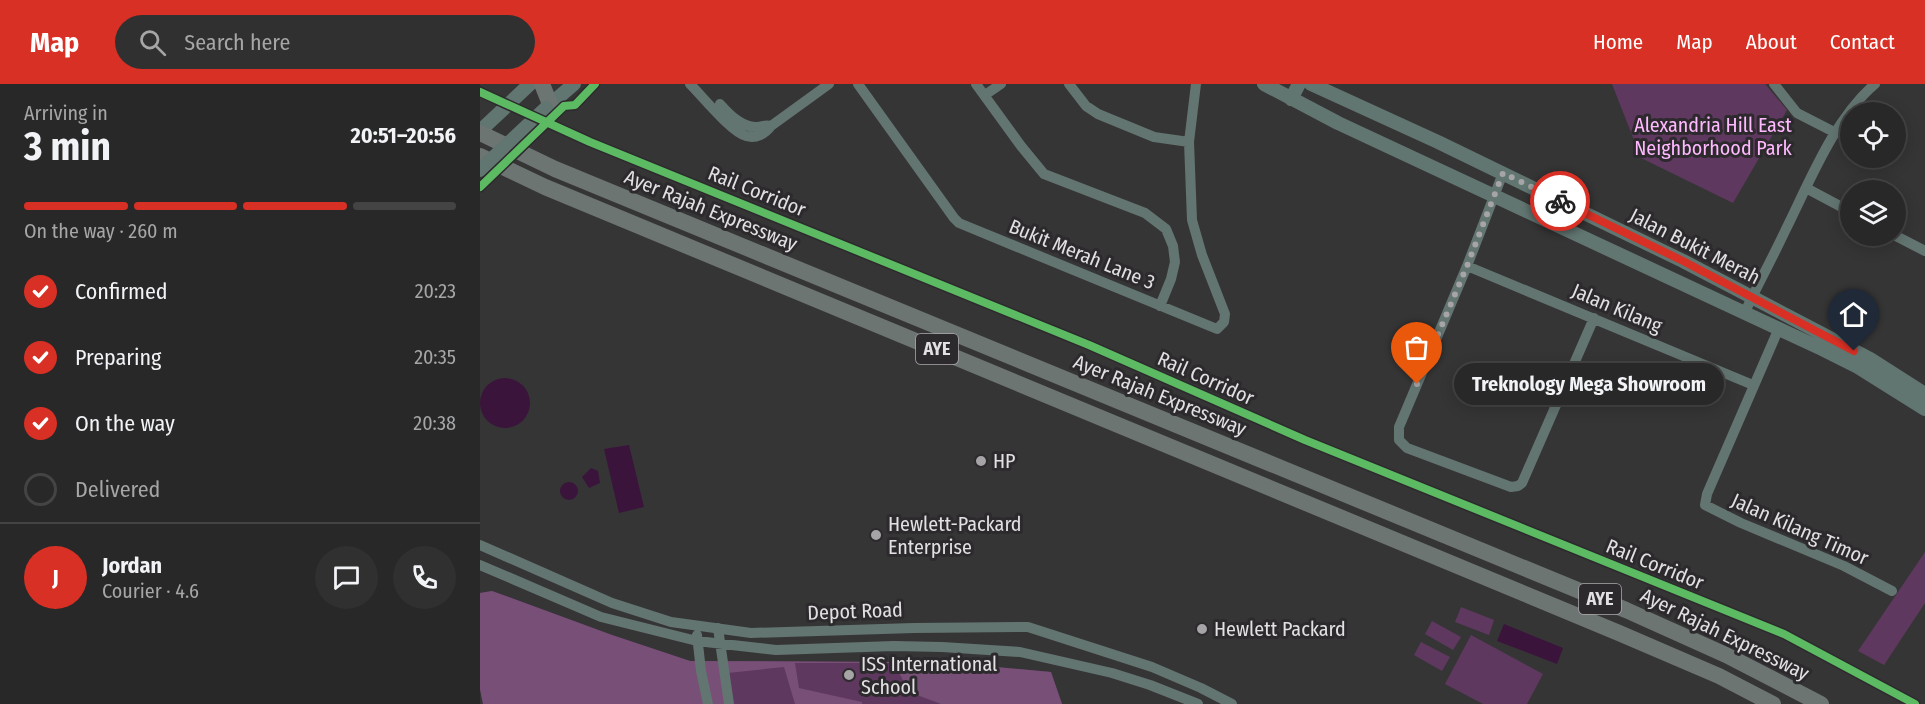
<!DOCTYPE html>
<html lang="en">
<head>
<meta charset="utf-8">
<style>
  body { margin:0; font-family:"Fira Sans Condensed",sans-serif; background:#303030; color:#f1f3f6; height:100vh; display:flex; flex-direction:column; font-size:22px; white-space:nowrap }
  * { box-sizing:border-box; margin:0 }
  p { font-size:20px; color:#a5a6a8 }
  .icon { flex:none; width:33px; height:33px; fill:none; stroke:currentColor; stroke-width:2; stroke-linecap:round; stroke-linejoin:round }
  .map { position:relative; flex:1; overflow:hidden }
  .drawer { display:flex; flex-direction:column; background:#282828; width:480px }
  .drawer>* { flex:none }
  .buttons { position:absolute; left:1360px; top:18px; display:grid; gap:12px }
  .buttons a { display:grid; place-items:center; width:66px; height:66px; border-radius:50%; background:#282828; box-shadow:0 3px 15px #0003,0 0 0 2px #444445; font-size:30px }
  .pin { position:absolute; display:grid; place-items:center; width:51px; height:51px; color:#fff; margin:-62px -26px; border-radius:50% 50% 50% 0; rotate:-45deg; box-shadow:0 0 6px #0007 }
  .pin .icon { rotate:45deg }
  .courier { position:absolute; display:grid; place-items:center; width:60px; height:60px; margin:-30px; border:4px solid #d93025; border-radius:50%; background:#fff; color:#222; box-shadow:0 2px 8px #0007 }
  .bubble { position:absolute; height:42px; border-radius:21px; background:#282828; box-shadow:0 3px 15px #0003,0 0 0 2px #444445; font-size:20px; font-weight:700; line-height:42px; text-align:center }
  .head em { font-style:normal; font-weight:700 }
  .head div { display:flex; flex-direction:column-reverse }
  .head { display:flex; align-items:center; justify-content:space-between; height:102px; padding:0 24px }
  h1 { font-size:39px; font-weight:700; line-height:45px }
  .bar { display:grid; grid-template-columns:repeat(4,1fr); gap:9px 6px; align-content:center; height:72px; padding:0 24px }
  .bar i { height:8px; border-radius:4px; background:#444445 }
  .bar .on { background:#d93025 }
  .bar p { grid-column:span 4 }
  .line { display:flex; align-items:center; gap:15px; padding:0 24px; border-top:2px solid #444445 }
  .line div { flex:1 }
  .round { display:grid; place-items:center; flex:none; width:63px; height:63px; border-radius:32px; background:#303030 }
  ol { padding:0 24px; list-style:none }
  li { display:flex; align-items:center; gap:18px; height:66px }
  li p { margin-inline-start:auto }
  li .icon { padding:6px; border-radius:50%; background:#d93025; color:#fff; stroke-width:4 }
  li:last-child { color:#a5a6a8 }
  li i { width:33px; height:33px; border:3px solid #444445; border-radius:50% }
  header { display:flex; align-items:center; gap:36px; box-sizing:border-box; height:84px; padding:0 30px; background:#d93025; color:#fff }
  header strong { font-size:28px }
  nav { display:flex; gap:33px; margin-inline-start:auto; font-size:21px }
  .search { width:420px; height:54px; background:#303030; display:flex; align-items:center; gap:15px; box-sizing:border-box; padding:0 21px; border-radius:33px; color:#a5a6a8; font-size:22px }
  main { display:flex; flex:1; min-height:0 }
  .map>svg:first-child { display:block }
  .green { fill:#5e385f }
  .forest { fill:#774f77 }
  .water { fill:#3a143b }
  .lines { fill:none; stroke-linecap:round; stroke-linejoin:round }
  .stream { stroke:#3a143b; stroke-width:2 }
  .minor { stroke:#637571; stroke-width:10 }
  .major { stroke:#617571; stroke-width:14 }
  .highway { stroke:#6d7573; stroke-width:16 }
  .major-bridge { stroke:#617571; stroke-width:14 }
  .cycleway-casing { stroke:#2d2a2d; stroke-width:11 }
  .cycleway { stroke:#5cba63; stroke-width:8 }
  .done { stroke:#a6a4a6; stroke-width:6; stroke-dasharray:0 10.8 }
  .route { stroke:#d93025; stroke-width:8 }
  .poi-dot { fill:#a6a4a6; stroke:#2d2a2d; stroke-width:2 }
  .labels { text-anchor:middle; dominant-baseline:central; stroke-width:6; stroke-linejoin:round; paint-order:stroke }
  .shield { fill:#2d2a2d; stroke:#aca9ac; stroke-width:1.5 }
  .shield-label { font-size:18px; font-weight:bold; fill:#e2e0e2 }
  .park-label { font-size:20px; fill:#ffb9ff; stroke:#2d2a2d }
  .street-label { font-size:20px; fill:#e2e0e2; stroke:#2d2a2d }
  .poi-label { font-size:20px; fill:#e2e0e2; stroke:#2d2a2d; text-anchor:start }
</style>
</head>
<body>
<header>
<strong>Map</strong>
<div class="search"><svg class="icon" aria-label="search" viewBox="0 0 24 24"><circle cx="10" cy="10" r="6"/><path d="M15 15l6 6"/></svg>Search here</div>
<nav><a>Home</a><a>Map</a><a>About</a><a>Contact</a></nav>
</header>
<main>
<section class="drawer">
<div class="head"><div><h1>3 min</h1><p>Arriving in</p></div><em>20:51–20:56</em></div>
<div class="bar"><i class="on"></i><i class="on"></i><i class="on"></i><i></i><p>On the way · 260 m</p></div>
<ol>
<li><svg class="icon" aria-label="check" viewBox="0 0 24 24"><path d="M5 12l5 5 9-10"/></svg>Confirmed<p>20:23</p></li>
<li><svg class="icon" aria-label="check" viewBox="0 0 24 24"><path d="M5 12l5 5 9-10"/></svg>Preparing<p>20:35</p></li>
<li><svg class="icon" aria-label="check" viewBox="0 0 24 24"><path d="M5 12l5 5 9-10"/></svg>On the way<p>20:38</p></li>
<li><i></i>Delivered</li>
</ol>
<div class="line" style="height:108px"><b class="round" style="background:#d93025;color:#fff">J</b><div><b>Jordan</b><p>Courier · 4.6</p></div><a class="round"><svg class="icon" aria-label="chat" viewBox="0 0 24 24"><path d="M4 5h16v11H9l-5 4z"/></svg></a><a class="round"><svg class="icon" aria-label="phone" viewBox="0 0 24 24"><path d="M5 4h4l2 5-3 2q2 4 5 5l2-3 5 2v4C11 20 4 13 5 4z"/></svg></a></div>
</section>
<div class="map">
<svg width="1445" height="620" viewBox="0 0 1445 620">
  <rect width="100%" height="100%" fill="#363536"/>
  <path class="green" d="M1132 0H1285L1307 26 1253 119 1161 74Z
    M1445 468V519L1404 581 1378 567Z
    M12 507 132 551 210 577 418 578 493 581 571 588 582 620H3L0 605V509Z
    M981 523 1014 536 1009 551 975 538Z
    M952 537 981 553 973 566 945 550Z
    M991 551 1063 590 1047 620H1003L965 600Z
    M941 558 970 573 962 587 934 571Z"/>
  <path class="forest" d="M12 507 132 551 210 577 418 578 493 581 571 588 582 620H461L429 608 414 579H315L319 604 382 618V620H315L304 583 248 589 251 620H3L0 605V509Z"/>
  <path class="water" d="M0 319a25 25 0 1 1 50 0a25 25 0 1 1-50 0Z
    M149 361 164 423 139 429 124 365Z
    M111 384 118 387 120 399 109 404 102 393Z
    M80 407a9 9 0 1 1 18 0a9 9 0 1 1-18 0Z
    M1024 540 1083 564 1077 580 1017 557Z"/>
  <g class="lines">
    <path class="stream" d="M0 3 24 16"/>
    <path class="minor" d="M210 0C222 12 251 48 266 52 276 55 285 50 291 42L349 0
      M378 0 474 134 479 139 737 245 744 238 745 230 722 171 712 136 709 58 716 0
      M496 0 541 62 564 90 665 129 686 145 693 162 695 178 691 195 680 222
      M589 0 606 22 618 30 674 53 709 58
      M1294 0 1317 29 1356 49
      M505 11 521 0
      M240 20C249 30 262 44 277 43 283 43 284 40 291 42
      M1023 89 987 182 919 343V356L927 364 1031 403 1038 402 1042 399 1114 234
      M1326 104 1371 128
      M1416 152 1445 167
      M987 182 1273 301
      M1265 228C1278 200 1293 173 1306 145 1330 97 1354 35 1395 0
      M1299 244 1227 410 1225 421 1261 439 1364 482 1412 507
      M0 461 132 519 191 538 271 549 434 544 548 543 672 583 721 604 752 620
      M0 481 121 533 217 557 296 566 414 562 462 563 540 568 632 589 670 601 718 620
      M238 544 249 620
      M217 551 221 587 228 620"/>
    <path class="major" d="M784 0 858 39 1342 265 1378 283 1445 325
      M831 0 958 58 1203 177 1390 275 1445 310
      M811 15 819 0
      M66 24 94 0
      M0 47 50 0"/>
    <path class="highway" d="M62 0 70 20
      M0 49 75 85 1146 526 1246 571 1341 620
      M0 72 65 103 1139 549 1239 592 1293 620"/>
    <path class="major-bridge" d="M0 86 66 24"/>
    <defs>
      <path id="cycleway" d="M0 8 110 58 609 261 825 356 1304 550 1435 620
        M0 103 84 22 95 21 115 0"/>
    </defs>
    <use href="#cycleway" class="cycleway-casing"/>
    <use href="#cycleway" class="cycleway"/>
  </g>
  <g class="lines">
    <path class="done" d="M937 300 987 182 1023 89 1080 117"/>
    <path class="route" d="M1080 117 1203 177 1374 267"/>
  </g>
  <g class="poi-dot">
    <circle cx="501" cy="377" r="6"/>
    <circle cx="396" cy="451" r="6"/>
    <circle cx="722" cy="545" r="6"/>
    <circle cx="369" cy="591" r="6"/>
  </g>
  <g class="labels">
    <g class="shield">
      <rect x="436" y="250" width="42" height="30" rx="4.5"/>
      <rect x="1099" y="500" width="42" height="30" rx="4.5"/>
    </g>
    <g class="shield-label">
      <text x="457" y="265">AYE</text>
      <text x="1120" y="515">AYE</text>
    </g>
    <g class="park-label">
      <text x="1233" y="41">Alexandria Hill East<tspan x="1233" dy="23">Neighborhood Park</tspan></text>
    </g>
    <g class="street-label">
      <text transform="translate(277 107) rotate(22)">Rail Corridor</text>
      <text transform="translate(231 126) rotate(22)">Ayer Rajah Expressway</text>
      <text transform="translate(1215 162) rotate(27)">Jalan Bukit Merah</text>
      <text transform="translate(602 170) rotate(22)">Bukit Merah Lane 3</text>
      <text transform="translate(1137 224) rotate(23)">Jalan Kilang</text>
      <text transform="translate(726 294) rotate(24)">Rail Corridor</text>
      <text transform="translate(680 311) rotate(22)">Ayer Rajah Expressway</text>
      <text transform="translate(1320 445) rotate(24)">Jalan Kilang Timor</text>
      <text transform="translate(1175 480) rotate(22)">Rail Corridor</text>
      <text transform="translate(375 527) rotate(-2)">Depot Road</text>
      <text transform="translate(1245 550) rotate(26)">Ayer Rajah Expressway</text>
    </g>
    <g class="poi-label">
      <text x="513" y="377">HP</text>
      <text x="408" y="440">Hewlett-Packard<tspan x="408" dy="23">Enterprise</tspan></text>
      <text x="734" y="545">Hewlett Packard</text>
      <text x="381" y="580">ISS International<tspan x="381" dy="23">School</tspan></text>
    </g>
  </g>
</svg>
<div class="buttons">
<a><svg class="icon" aria-label="locate" viewBox="0 0 24 24"><circle cx="12" cy="12" r="6"/><path d="M12 2v4M12 18v4M2 12h4M18 12h4"/></svg></a>
<a><svg class="icon" aria-label="layers" viewBox="0 0 24 24"><path d="M12 4l9 5-9 5-9-5zM3 14l9 5 9-5"/></svg></a>
</div>
<div class="pin" style="left:937px;top:300px;background:#ea580c"><svg class="icon" aria-label="bag" viewBox="0 0 24 24"><path d="M5 8h14l-1 12H6zM9 8a3 3 0 0 1 6 0"/></svg></div>
<div class="pin" style="left:1374px;top:267px;background:#1f2937"><svg class="icon" aria-label="home" viewBox="0 0 24 24"><path d="M3 11l9-7 9 7M6 9v11h12V9"/></svg></div>
<div class="courier" style="left:1080px;top:117px"><svg class="icon" aria-label="bike" viewBox="0 0 24 24"><circle cx="6" cy="16" r="4"/><circle cx="18" cy="16" r="4"/><path d="M6 16l4-8h5l3 8M10 8l3 8H6M13 5h3"/></svg></div>
<div class="bubble" style="left:974px;top:279px;width:270px">Treknology Mega Showroom</div>
</div>
</main>
</body>
</html>
